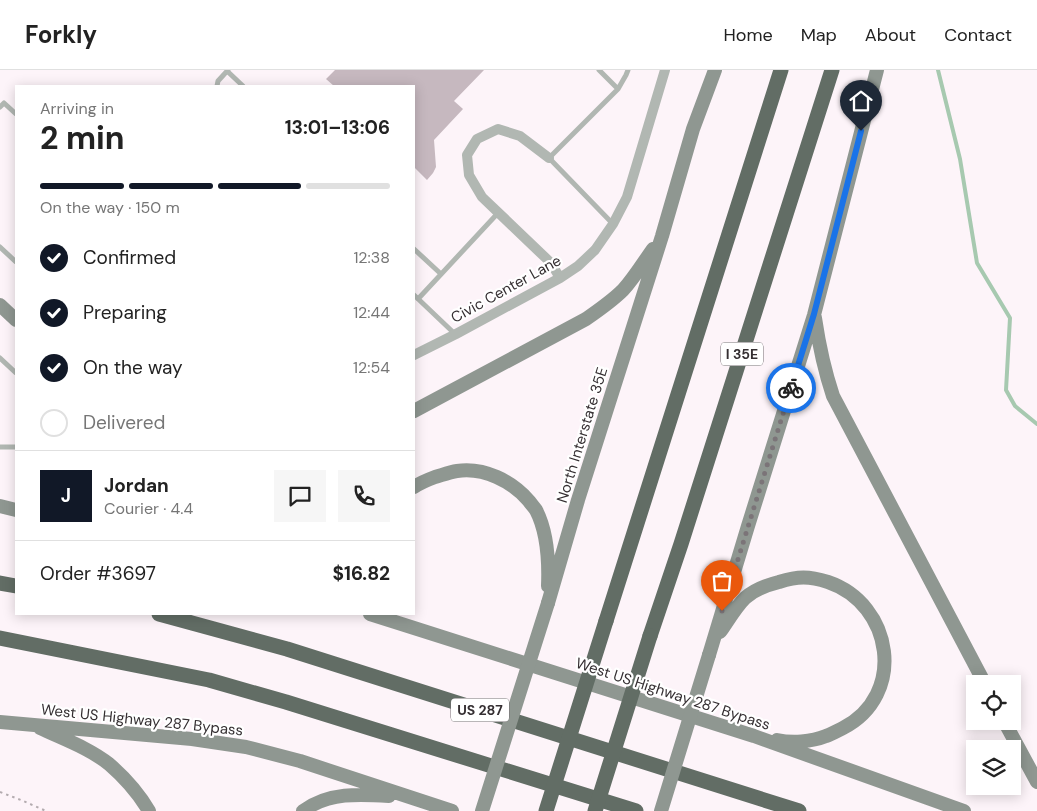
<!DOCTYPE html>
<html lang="en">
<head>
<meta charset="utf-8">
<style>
  body { margin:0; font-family:"DM Sans",sans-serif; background:#f6f6f6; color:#222; height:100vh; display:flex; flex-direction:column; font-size:19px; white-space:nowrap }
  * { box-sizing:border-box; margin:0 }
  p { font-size:16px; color:#767676 }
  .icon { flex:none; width:28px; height:28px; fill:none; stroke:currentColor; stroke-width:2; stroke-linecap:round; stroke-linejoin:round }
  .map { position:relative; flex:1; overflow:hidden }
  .panel { position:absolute; left:15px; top:15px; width:400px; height:530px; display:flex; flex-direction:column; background:#fff; border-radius:0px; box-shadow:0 2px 12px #0003 }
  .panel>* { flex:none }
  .fabs { position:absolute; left:966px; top:605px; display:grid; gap:10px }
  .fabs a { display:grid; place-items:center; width:55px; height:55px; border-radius:0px; background:#fff; box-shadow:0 2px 12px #0003; font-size:25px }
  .pin { position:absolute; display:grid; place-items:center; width:42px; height:42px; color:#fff; margin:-51px -21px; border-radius:50% 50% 50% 0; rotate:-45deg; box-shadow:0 0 5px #0007 }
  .pin .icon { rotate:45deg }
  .courier { position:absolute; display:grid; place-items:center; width:50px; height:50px; margin:-25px; border:4px solid #1a73e8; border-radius:50%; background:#fff; color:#222; box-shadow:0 1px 6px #0007 }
  .summary em { font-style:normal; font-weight:700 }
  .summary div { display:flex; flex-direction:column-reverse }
  .summary { display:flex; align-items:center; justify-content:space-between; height:85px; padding:0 25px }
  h1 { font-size:32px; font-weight:700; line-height:38px }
  .bar { display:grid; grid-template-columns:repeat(4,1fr); gap:8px 5px; align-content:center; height:60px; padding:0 25px }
  .bar i { height:6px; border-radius:4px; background:#e0e0e0 }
  .bar .active { background:#111827 }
  .bar p { grid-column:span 4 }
  .line { display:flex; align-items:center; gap:12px; padding:0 25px; border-top:1px solid #e0e0e0 }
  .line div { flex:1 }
  .round { display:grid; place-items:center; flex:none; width:52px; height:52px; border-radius:0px; background:#f6f6f6 }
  ol { padding:0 25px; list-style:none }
  li { display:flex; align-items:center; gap:15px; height:55px }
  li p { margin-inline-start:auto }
  li .icon { padding:5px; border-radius:50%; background:#111827; color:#fff; stroke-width:4 }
  li:last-child { color:#767676 }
  li i { width:28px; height:28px; border:2px solid #e0e0e0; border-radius:50% }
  header { display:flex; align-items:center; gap:30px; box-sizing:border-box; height:70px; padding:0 25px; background:#fff; border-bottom:1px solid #e0e0e0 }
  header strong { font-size:24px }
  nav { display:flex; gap:28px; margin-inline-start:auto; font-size:18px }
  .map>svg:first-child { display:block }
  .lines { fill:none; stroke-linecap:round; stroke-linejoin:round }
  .stream { stroke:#a7c9b0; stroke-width:4 }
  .building { fill:#c6b8bf }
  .path { stroke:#b3abaf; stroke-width:2; stroke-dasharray:2.5 4; stroke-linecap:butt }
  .lane { stroke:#b1b7b2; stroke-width:5 }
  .street { stroke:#b1b7b2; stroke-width:10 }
  .secondary { stroke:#8f9791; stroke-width:14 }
  .highway { stroke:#626d65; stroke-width:15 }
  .secondary-bridge { stroke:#8f9791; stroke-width:14 }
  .highway-bridge { stroke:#626d65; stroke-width:15 }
  .done { stroke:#7b7478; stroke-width:5; stroke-dasharray:0 9 }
  .route { stroke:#1a73e8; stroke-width:6 }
  .labels { text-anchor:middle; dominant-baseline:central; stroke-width:4.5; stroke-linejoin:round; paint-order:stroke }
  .shield { fill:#fff; stroke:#726d70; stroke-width:1 }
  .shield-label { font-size:14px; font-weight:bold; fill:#352f32 }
  .street-label { font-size:15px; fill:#352f32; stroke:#fff }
</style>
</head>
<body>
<header>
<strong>Forkly</strong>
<nav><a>Home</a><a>Map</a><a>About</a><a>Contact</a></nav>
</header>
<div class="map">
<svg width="1037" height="741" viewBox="0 0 1037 741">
  <rect width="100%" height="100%" fill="#fdf4f9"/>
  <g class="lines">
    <path class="stream" d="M938 0 960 89 977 193 1010 248 1006 320 1015 336 1037 354"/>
  </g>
  <path class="building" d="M335 0H484L454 31 463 39 434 70 436 97 433 103 427 110 414 97V16H334L326 9Z"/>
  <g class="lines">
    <path class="path" d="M0 722 21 730 46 741"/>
    <path class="lane" d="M599 0 618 19
      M227 1 243 16
      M217 16 218 11 228 0
      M0 37 4 33 16 44
      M613 154 549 88 618 19 626 5 628 0
      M0 177 16 192
      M414 179 441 204
      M414 225 455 264
      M418 229 498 143
      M0 288 16 303
      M0 377H16"/>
    <path class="street" d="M549 88 520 66 498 59 477 69 467 85 469 105 482 127 551 193 560 208
      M414 285 456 264 560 208 578 196 595 180 613 154 627 127 665 0"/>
    <path class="secondary" d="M0 235 16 250
      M815 248C819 275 824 299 833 326L985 614
      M414 341 586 249C599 240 612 231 623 220 634 208 643 193 653 179
      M414 417C420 413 427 410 435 407 442 405 450 402 457 401 484 397 512 411 529 431 531 434 534 437 536 440 548 463 549 491 548 516
      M0 436 16 440
      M548 533 578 430 662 166 693 59 715 0
      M370 544 754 666 964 741
      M720 562C728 551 735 538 745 528 755 519 767 515 779 512 798 506 809 506 828 512 893 534 907 625 843 658 837 661 832 664 826 666 811 672 792 673 777 670
      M709 585 748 456 814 245 877 0
      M1004 651 1037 712
      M0 652 192 669 246 677 300 691 452 741
      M40 658C63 669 89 678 109 694 124 707 139 724 149 741
      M303 741C328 722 360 724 389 726"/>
    <path class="highway" d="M0 513 16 516
      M159 544 287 579 799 741
      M606 551 781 0
      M650 566 681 474 832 0
      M0 568 209 610 286 632 636 741"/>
    <path class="secondary-bridge" d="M482 741 548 533
      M661 741 709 585"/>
    <path class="highway-bridge" d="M546 741 606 551
      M595 741 650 566"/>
  </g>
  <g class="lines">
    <path class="done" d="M722 541 791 318"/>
    <path class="route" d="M791 318 814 244 861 61"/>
  </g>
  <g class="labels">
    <g class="shield">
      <rect x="721" y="272.5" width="42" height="23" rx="4"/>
      <rect x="451" y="628.5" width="58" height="23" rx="4"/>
    </g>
    <g class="shield-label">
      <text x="742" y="284">I 35E</text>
      <text x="480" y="640">US 287</text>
    </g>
    <g class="street-label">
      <text transform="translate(506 219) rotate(-29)">Civic Center Lane</text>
      <text transform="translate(582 365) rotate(-73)">North Interstate 35E</text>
      <text transform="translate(673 624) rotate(18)">West US Highway 287 Bypass</text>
      <text transform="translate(142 650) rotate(6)">West US Highway 287 Bypass</text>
    </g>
  </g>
</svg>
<div class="fabs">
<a><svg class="icon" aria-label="locate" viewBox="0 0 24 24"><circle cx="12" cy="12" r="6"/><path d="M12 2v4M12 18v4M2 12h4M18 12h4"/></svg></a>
<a><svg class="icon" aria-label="layers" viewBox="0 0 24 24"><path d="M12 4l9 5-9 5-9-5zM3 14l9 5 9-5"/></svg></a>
</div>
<div class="pin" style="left:722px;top:541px;background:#ea580c"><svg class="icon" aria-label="bag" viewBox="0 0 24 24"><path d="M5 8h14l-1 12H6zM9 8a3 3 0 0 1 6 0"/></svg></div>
<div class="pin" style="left:861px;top:61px;background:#1f2937"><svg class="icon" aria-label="home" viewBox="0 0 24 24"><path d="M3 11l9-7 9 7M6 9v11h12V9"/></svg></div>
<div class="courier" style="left:791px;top:318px"><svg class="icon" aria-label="bike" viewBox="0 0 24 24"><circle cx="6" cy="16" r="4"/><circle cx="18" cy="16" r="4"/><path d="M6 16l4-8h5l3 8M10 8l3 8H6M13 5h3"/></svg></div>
<section class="panel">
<div class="summary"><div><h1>2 min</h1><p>Arriving in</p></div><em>13:01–13:06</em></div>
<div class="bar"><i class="active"></i><i class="active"></i><i class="active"></i><i></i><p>On the way · 150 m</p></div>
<ol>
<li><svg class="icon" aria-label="check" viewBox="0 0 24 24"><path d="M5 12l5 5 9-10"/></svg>Confirmed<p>12:38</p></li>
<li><svg class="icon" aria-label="check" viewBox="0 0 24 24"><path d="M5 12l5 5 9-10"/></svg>Preparing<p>12:44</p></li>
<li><svg class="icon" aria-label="check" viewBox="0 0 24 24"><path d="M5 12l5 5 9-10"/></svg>On the way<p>12:54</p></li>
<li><i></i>Delivered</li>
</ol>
<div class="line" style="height:90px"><b class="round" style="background:#111827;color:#fff">J</b><div><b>Jordan</b><p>Courier · 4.4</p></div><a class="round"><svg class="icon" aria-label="chat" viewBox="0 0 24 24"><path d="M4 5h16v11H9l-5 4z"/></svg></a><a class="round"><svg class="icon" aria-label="phone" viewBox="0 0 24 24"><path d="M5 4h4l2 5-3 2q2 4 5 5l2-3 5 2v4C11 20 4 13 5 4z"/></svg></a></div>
<div class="line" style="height:65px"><div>Order #3697</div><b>$16.82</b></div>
</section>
</div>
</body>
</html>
